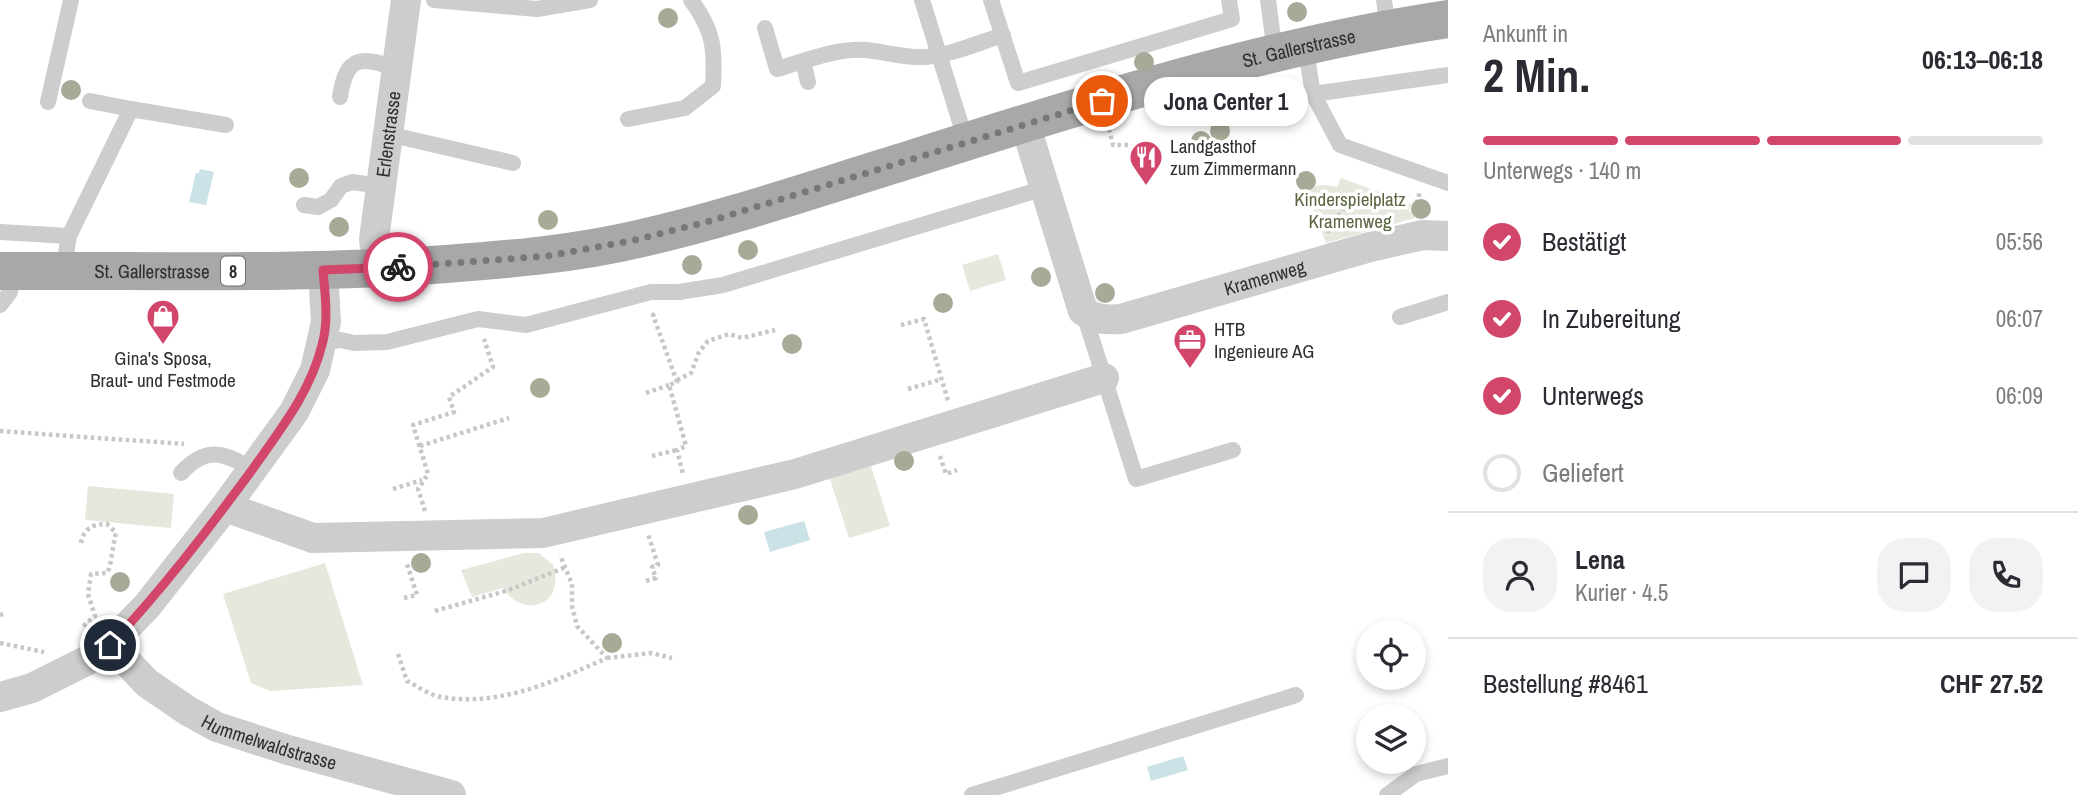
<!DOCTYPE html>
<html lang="de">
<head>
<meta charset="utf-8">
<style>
  body { margin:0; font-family:"Archivo Narrow",sans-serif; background:#f2f2f3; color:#2b2b33; height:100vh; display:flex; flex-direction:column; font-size:26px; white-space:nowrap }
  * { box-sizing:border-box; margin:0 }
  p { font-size:23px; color:#7c7c81 }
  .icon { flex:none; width:38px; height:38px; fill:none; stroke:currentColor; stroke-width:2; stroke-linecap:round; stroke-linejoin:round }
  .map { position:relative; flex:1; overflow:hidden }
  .details { display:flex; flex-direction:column; background:#fff; width:630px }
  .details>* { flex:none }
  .buttons { position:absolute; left:1356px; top:620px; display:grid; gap:14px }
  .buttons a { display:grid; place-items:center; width:70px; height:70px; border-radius:50%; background:#fff; box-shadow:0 4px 10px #0003; font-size:35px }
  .pin { position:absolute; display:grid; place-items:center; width:60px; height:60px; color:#fff; margin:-30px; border:4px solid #fff; border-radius:50%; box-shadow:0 2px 7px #0007 }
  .courier { position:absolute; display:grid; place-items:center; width:70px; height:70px; margin:-35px; border:5px solid #d3466c; border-radius:50%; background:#fff; color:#222; box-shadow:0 2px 9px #0007 }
  .bubble { position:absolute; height:49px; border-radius:24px; background:#fff; box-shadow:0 4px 10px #0003; font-size:23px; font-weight:800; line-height:49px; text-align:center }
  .overview em { font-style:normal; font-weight:800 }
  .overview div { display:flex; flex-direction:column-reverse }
  .overview { display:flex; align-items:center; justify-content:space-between; height:119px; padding:0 35px }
  h1 { font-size:46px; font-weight:800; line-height:52px }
  .bar { display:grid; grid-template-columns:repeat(4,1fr); gap:10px 7px; align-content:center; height:84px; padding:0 35px }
  .bar i { height:9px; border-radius:5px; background:#e1e1e2 }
  .bar .active { background:#d3466c }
  .bar p { grid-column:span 4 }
  .line { display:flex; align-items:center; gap:18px; padding:0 35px; border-top:2px solid #e1e1e2 }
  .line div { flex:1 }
  .round { display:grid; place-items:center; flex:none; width:74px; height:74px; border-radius:28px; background:#f2f2f3 }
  ol { padding:0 35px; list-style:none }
  li { display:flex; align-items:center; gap:21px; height:77px }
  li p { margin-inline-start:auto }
  li .icon { padding:7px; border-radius:50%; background:#d3466c; color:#fff; stroke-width:4 }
  li:last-child { color:#7c7c81 }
  li i { width:38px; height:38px; border:4px solid #e1e1e2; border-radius:50% }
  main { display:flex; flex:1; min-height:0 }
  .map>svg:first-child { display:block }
  .green { fill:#e5e8dd }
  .water { fill:#cbe2e7 }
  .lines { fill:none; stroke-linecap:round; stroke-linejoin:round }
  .path { stroke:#c7c7c7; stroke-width:4.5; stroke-dasharray:3.5 3.5; stroke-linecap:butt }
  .service { stroke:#cdcdcd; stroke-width:16 }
  .minor { stroke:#cdcdcd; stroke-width:30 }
  .primary { stroke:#a8a8a8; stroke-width:38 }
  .tree { fill:#a5ab97 }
  .done { stroke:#787878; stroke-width:7; stroke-dasharray:0 12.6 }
  .route { stroke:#d3466c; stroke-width:9 }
  .labels { text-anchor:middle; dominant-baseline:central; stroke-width:7; stroke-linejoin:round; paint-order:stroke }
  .shield { fill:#fff; stroke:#6e6e6e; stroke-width:2 }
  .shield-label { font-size:18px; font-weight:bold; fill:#303030 }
  .street-label { font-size:19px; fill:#303030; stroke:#fff }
  .poi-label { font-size:19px; fill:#303030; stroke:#fff; text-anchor:start }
  .park-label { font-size:19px; fill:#5b6742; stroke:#fff }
</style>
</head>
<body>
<main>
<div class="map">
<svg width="1448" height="795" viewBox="0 0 1448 795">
  <rect width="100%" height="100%" fill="#fff"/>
  <path class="green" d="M1341 178 1412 204 1409 210 1415 218 1326 243 1305 187 1325 185 1337 187Z
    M998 254 1006 280 970 291 962 265Z
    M870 463 890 526 849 538 829 476Z
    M88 486 174 494 171 528 85 520Z
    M524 553H539L553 565C566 607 522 619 503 588L472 597 461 570Z
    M325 563 363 685 270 691 251 683 223 594Z"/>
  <path class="water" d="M200 169 214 172 206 205 189 202 196 173H199Z
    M804 521 810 540 770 552 764 532Z
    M1183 756 1188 770 1151 781 1147 767Z"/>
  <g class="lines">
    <path class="path" d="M1109 129 1113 145H1130
      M1414 210 1420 192
      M1328 233 1329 225 1343 211 1345 198
      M655 314 653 315 677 382 669 385 686 446 677 450 683 474
      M901 325 924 319 948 401
      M677 380 691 373 699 352 708 341 729 334 742 338 775 330
      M908 389 942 379
      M646 393 669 385
      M0 431 184 444
      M420 446 509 418
      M652 456 677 450
      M940 456 946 474 957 470
      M393 489 422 480
      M425 511 418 489 428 474 413 425 454 412 449 397 493 367 484 339
      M81 543C84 528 93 524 107 524L116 533C113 543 111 568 107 573L91 574 88 594 95 616 81 628
      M646 581 656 578 652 567 658 565 648 534
      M404 598 417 595 407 564
      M435 611 509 590 566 567
      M0 615 3 614
      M0 643 44 652
      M398 654 407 681C417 686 429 695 441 697 500 707 555 681 607 658L577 626 572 606V584L560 555
      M607 658 651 653 672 658"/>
    <path class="service" d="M434 0 537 9 590 0
      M922 0 966 141
      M991 0 1018 83 1232 19 1229 0
      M1268 0 1275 53
      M1384 0 1388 28
      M765 28 777 69C805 61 836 48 866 50 886 52 905 58 925 57 951 55 978 43 1003 35
      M1305 45 1313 94 1340 145 1448 183
      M803 61 808 82
      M1313 94 1448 75
      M340 97C346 56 361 55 396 69
      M90 101 131 109
      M48 102 71 0
      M628 119 685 108 713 86C715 49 714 31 691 0
      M388 134 513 163
      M304 205 318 207 331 200 341 186 352 182 381 186
      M0 232 69 236
      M63 271 69 236 131 109 226 125
      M0 305 10 292 12 271
      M1083 311 1136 479 1233 450
      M1400 317 1448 302
      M323 342 341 340 354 343 387 342 478 319 526 325 651 292H679L723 285 1045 188
      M181 473C206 446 223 452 252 469
      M972 795 1296 695
      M1387 795 1416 774 1448 766"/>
    <g class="minor">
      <path id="s1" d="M1025 124 1083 311C1096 320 1106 320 1121 319L1370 247 1423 235 1448 236"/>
      <path id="s2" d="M377 268 374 239 406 0"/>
      <path d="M225 507 313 538 543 533 795 474 1104 378"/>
      <path id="s3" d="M110 644 147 683 188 711 217 727 288 750 451 795"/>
      <path d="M0 697 32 688 86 661 110 644 147 606 225 507 294 412 315 370 326 322 323 270"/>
    </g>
    <path class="primary" id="s4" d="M0 271C149 270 298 275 446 264 511 259 574 254 638 239 727 219 814 189 902 162 1081 105 1262 47 1448 19"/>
  </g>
  <g class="tree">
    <circle cx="1297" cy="12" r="10"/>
    <circle cx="668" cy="18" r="10"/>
    <circle cx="1144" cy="62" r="10"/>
    <circle cx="71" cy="90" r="10"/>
    <circle cx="1220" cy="131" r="10"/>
    <circle cx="1201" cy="141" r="10"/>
    <circle cx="299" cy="178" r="10"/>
    <circle cx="1306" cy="181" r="10"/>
    <circle cx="1421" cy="209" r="10"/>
    <circle cx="548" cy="220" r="10"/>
    <circle cx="339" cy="227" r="10"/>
    <circle cx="748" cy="250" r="10"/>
    <circle cx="692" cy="265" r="10"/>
    <circle cx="1041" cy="277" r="10"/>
    <circle cx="1105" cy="293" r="10"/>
    <circle cx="943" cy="303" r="10"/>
    <circle cx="792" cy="344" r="10"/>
    <circle cx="540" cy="388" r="10"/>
    <circle cx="904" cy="461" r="10"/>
    <circle cx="748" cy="515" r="10"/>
    <circle cx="421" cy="563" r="10"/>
    <circle cx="120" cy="582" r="10"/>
    <circle cx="612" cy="643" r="10"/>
  </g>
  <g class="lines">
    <path class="done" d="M398 267 548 256 635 240 710 221 1102 101"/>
    <path class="route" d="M110 645C162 590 207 531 252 470 280 430 310 393 322 345 329 320 325 295 323 270L398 267"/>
  </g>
  <defs>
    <symbol id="restaurant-pin" viewBox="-11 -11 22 30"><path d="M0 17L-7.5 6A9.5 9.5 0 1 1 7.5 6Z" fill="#d3466c" stroke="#fff"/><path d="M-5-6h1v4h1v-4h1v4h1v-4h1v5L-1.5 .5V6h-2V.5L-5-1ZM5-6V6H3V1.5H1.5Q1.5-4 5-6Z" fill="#fff"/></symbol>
    <symbol id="shop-pin" viewBox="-11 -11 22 30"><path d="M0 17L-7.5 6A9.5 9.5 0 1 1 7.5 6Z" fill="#d3466c" stroke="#fff"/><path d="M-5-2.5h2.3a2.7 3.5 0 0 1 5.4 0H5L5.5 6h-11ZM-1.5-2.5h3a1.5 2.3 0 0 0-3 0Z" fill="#fff"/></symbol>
    <symbol id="office-pin" viewBox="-11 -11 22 30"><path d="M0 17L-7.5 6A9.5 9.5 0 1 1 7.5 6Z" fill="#d3466c" stroke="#fff"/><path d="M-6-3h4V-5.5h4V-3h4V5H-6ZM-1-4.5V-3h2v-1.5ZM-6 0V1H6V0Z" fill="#fff"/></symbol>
  </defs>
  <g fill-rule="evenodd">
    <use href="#restaurant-pin" x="1127" y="138" width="38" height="52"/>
    <use href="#shop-pin" x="144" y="297" width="38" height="52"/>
    <use href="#office-pin" x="1171" y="321" width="38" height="52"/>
  </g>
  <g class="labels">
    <rect class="shield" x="221" y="256.5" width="24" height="29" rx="5"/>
    <g class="shield-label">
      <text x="233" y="271">8</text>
    </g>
    <g class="street-label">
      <text stroke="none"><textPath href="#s4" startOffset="1328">St. Gallerstrasse</textPath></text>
      <text stroke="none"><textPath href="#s2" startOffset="135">Erlenstrasse</textPath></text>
      <text stroke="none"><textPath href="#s4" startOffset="152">St. Gallerstrasse</textPath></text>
      <text stroke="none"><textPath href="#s1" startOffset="385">Kramenweg</textPath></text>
      <text stroke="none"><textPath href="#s3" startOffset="191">Hummelwaldstrasse</textPath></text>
    </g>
    <g class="poi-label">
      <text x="1170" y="146">Landgasthof<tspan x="1170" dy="22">zum Zimmermann</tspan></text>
      <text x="1214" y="329">HTB<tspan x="1214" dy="22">Ingenieure AG</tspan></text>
      <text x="163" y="358" text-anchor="middle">Gina's Sposa,<tspan x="163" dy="22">Braut- und Festmode</tspan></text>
    </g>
    <g class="park-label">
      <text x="1350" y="199">Kinderspielplatz<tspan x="1350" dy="22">Kramenweg</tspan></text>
    </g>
  </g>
</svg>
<div class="buttons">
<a><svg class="icon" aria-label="locate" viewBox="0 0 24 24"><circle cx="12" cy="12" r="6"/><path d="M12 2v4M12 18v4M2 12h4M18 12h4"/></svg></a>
<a><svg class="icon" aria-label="layers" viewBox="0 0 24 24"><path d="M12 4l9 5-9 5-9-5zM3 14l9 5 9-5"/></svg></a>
</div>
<div class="pin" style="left:1102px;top:101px;background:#ea580c"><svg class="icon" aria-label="bag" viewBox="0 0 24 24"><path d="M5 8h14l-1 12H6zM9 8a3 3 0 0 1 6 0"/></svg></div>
<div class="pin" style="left:110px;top:645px;background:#1f2937"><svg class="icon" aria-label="home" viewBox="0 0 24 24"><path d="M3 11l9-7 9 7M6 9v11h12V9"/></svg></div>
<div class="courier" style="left:398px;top:267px"><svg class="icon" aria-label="bike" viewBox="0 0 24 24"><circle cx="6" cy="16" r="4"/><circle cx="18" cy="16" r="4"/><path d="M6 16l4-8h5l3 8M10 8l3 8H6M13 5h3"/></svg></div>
<div class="bubble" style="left:1144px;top:77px;width:164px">Jona Center 1</div>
</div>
<section class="details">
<div class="overview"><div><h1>2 Min.</h1><p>Ankunft in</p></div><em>06:13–06:18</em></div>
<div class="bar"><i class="active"></i><i class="active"></i><i class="active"></i><i></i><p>Unterwegs · 140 m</p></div>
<ol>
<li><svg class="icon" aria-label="check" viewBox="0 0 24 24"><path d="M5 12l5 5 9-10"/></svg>Bestätigt<p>05:56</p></li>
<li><svg class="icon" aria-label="check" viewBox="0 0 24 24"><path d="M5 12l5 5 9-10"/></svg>In Zubereitung<p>06:07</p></li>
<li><svg class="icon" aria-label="check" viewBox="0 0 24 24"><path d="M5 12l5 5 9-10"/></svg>Unterwegs<p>06:09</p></li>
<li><i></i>Geliefert</li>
</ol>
<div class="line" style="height:126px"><a class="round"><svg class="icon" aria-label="person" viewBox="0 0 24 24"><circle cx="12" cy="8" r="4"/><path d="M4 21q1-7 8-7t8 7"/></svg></a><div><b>Lena</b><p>Kurier · 4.5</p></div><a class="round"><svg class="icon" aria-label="chat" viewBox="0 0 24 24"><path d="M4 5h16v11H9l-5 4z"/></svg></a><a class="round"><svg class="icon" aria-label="phone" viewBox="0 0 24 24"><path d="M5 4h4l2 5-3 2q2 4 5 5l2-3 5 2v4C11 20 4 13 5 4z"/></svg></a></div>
<div class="line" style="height:91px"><div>Bestellung #8461</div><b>CHF 27.52</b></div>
</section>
</main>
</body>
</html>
